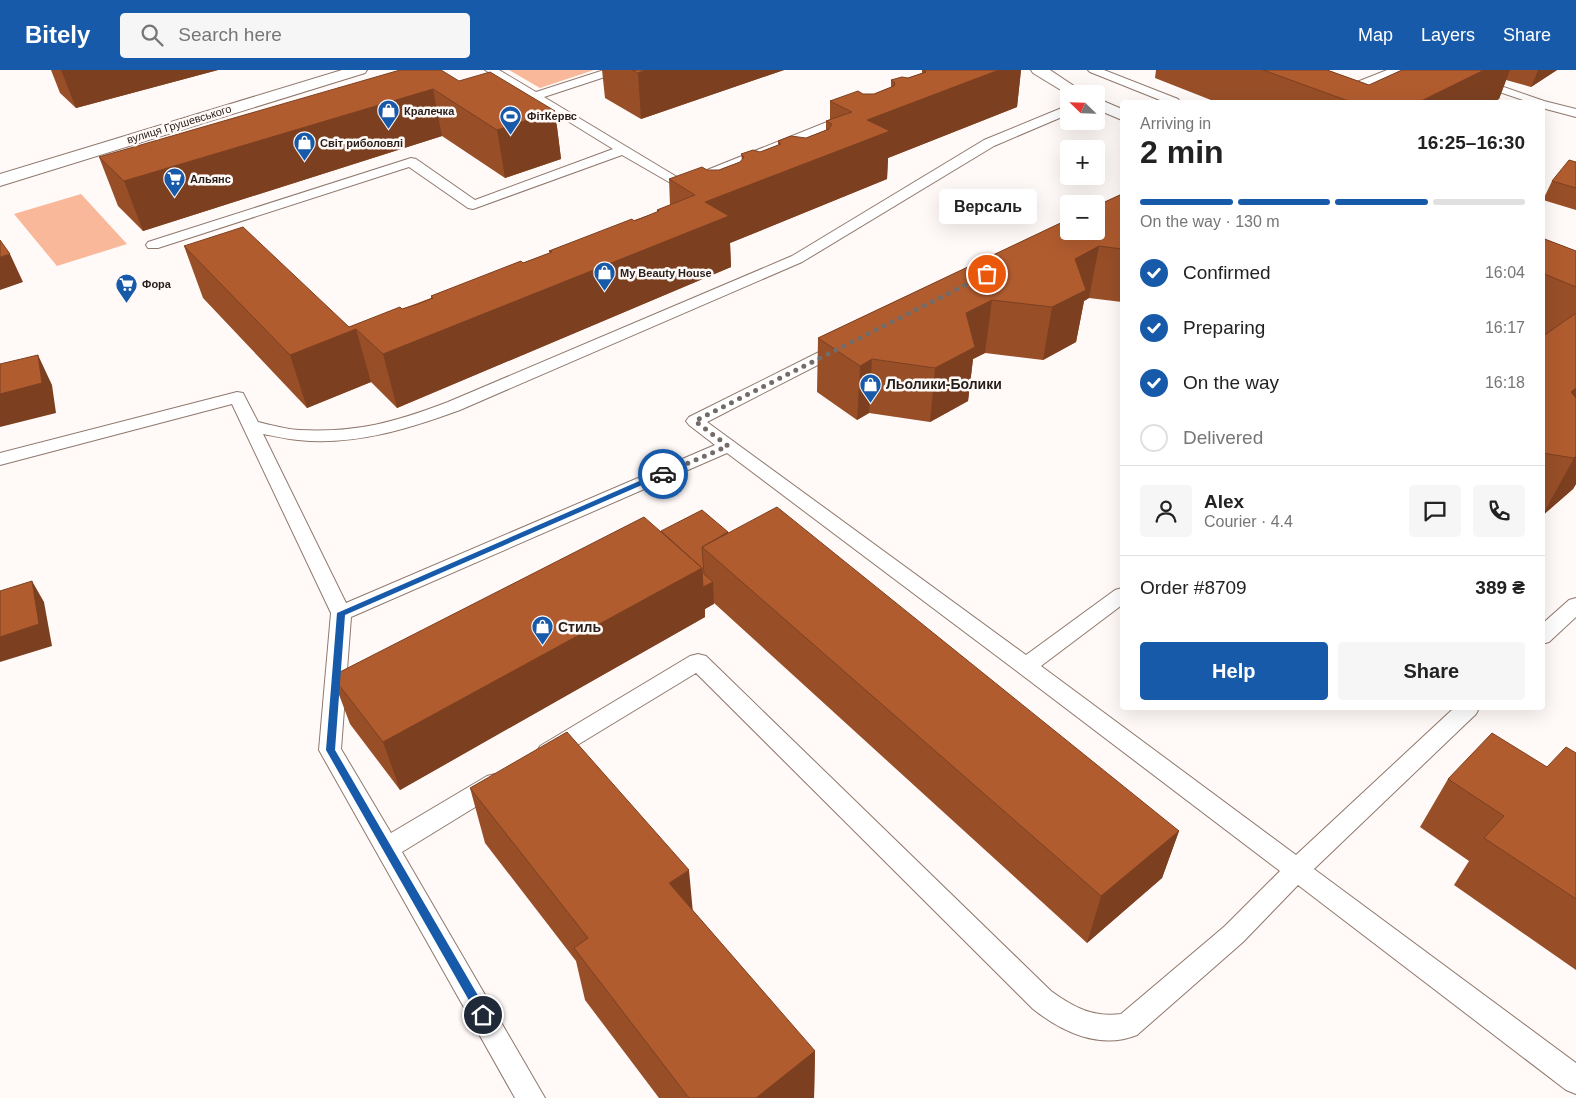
<!DOCTYPE html>
<html lang="en">
<head>
<meta charset="utf-8">
<style>
  body { margin:0; font-family:Helvetica,sans-serif; background:#f6f6f6; color:#222; height:100vh; display:flex; flex-direction:column; font-size:19px; white-space:nowrap }
  * { box-sizing:border-box; margin:0 }
  p { font-size:16px; color:#767676 }
  .icon { flex:none; width:28px; height:28px; fill:none; stroke:currentColor; stroke-width:2; stroke-linecap:round; stroke-linejoin:round }
  .map { position:relative; flex:1; overflow:hidden }
  .sheet { position:absolute; left:1120px; top:30px; width:425px; height:610px; display:flex; flex-direction:column; background:#fff; border-radius:5px; box-shadow:0 5px 20px #0002 }
  .sheet>* { flex:none }
  .needle { width:32px; rotate:293deg }
  .tools { position:absolute; left:1060px; top:15px; display:grid; gap:10px }
  .tools a { display:grid; place-items:center; width:45px; height:45px; border-radius:5px; background:#fff; box-shadow:0 5px 20px #0002; font-size:25px }
  .pin { position:absolute; display:grid; place-items:center; width:42px; height:42px; color:#fff; margin:-21px; border:2px solid #fff; border-radius:50%; box-shadow:0 1px 5px #0007 }
  .courier { position:absolute; display:grid; place-items:center; width:50px; height:50px; margin:-25px; border:4px solid #185aaa; border-radius:50%; background:#fff; color:#222; box-shadow:0 1px 6px #0007 }
  .bubble { position:absolute; height:35px; border-radius:5px; background:#fff; box-shadow:0 5px 20px #0002; font-size:16px; font-weight:800; line-height:35px; text-align:center }
  .head em { font-style:normal; font-weight:800 }
  .head div { display:flex; flex-direction:column-reverse }
  .head { display:flex; align-items:center; justify-content:space-between; height:85px; padding:0 20px }
  h1 { font-size:32px; font-weight:800; line-height:38px }
  .bar { display:grid; grid-template-columns:repeat(4,1fr); gap:8px 5px; align-content:center; height:60px; padding:0 20px }
  .bar i { height:6px; border-radius:4px; background:#e0e0e0 }
  .bar .current { background:#185aaa }
  .bar p { grid-column:span 4 }
  .line { display:flex; align-items:center; gap:12px; padding:0 20px; border-top:1px solid #e0e0e0 }
  .line div { flex:1 }
  .round { display:grid; place-items:center; flex:none; width:52px; height:52px; border-radius:5px; background:#f6f6f6 }
  ol { padding:0 20px; list-style:none }
  li { display:flex; align-items:center; gap:15px; height:55px }
  li p { margin-inline-start:auto }
  li .icon { padding:5px; border-radius:50%; background:#185aaa; color:#fff; stroke-width:4 }
  li:last-child { color:#767676 }
  li i { width:28px; height:28px; border:2px solid #e0e0e0; border-radius:50% }
  .action { display:flex; gap:10px; margin-top:auto; padding:10px 20px }
  .action a { flex:1; height:58px; border-radius:5px; background:#185aaa; color:#fff; font-size:20px; font-weight:800; line-height:58px; text-align:center }
  .action a+a { background:#f6f6f6; color:#222 }
  header { display:flex; align-items:center; gap:30px; box-sizing:border-box; height:70px; padding:0 25px; background:#185aaa; color:#fff }
  header strong { font-size:24px }
  nav { display:flex; gap:28px; margin-inline-start:auto; font-size:18px }
  .search { width:350px; height:45px; background:#f6f6f6; display:flex; align-items:center; gap:12px; box-sizing:border-box; padding:0 18px; border-radius:5px; color:#767676; font-size:19px }
  .map>svg:first-child { display:block }
  .green { fill:#f8b899 }
  .lines { fill:none; stroke-linecap:round; stroke-linejoin:round }
  .lane-casing { stroke:#8f786d; stroke-width:2 }
  .street-casing { stroke:#8f786d; stroke-width:2 }
  .lane { fill:#fff; fill-rule:evenodd }
  .street { fill:#fff; fill-rule:evenodd }
  .wall { fill:#984f28 }
  .shaded-wall { fill:#7c4021 }
  .building { fill:#b15c2f; stroke:#7c4021 }
  .route { fill:#185aaa }
  .done { stroke:#736b67; stroke-width:5; stroke-dasharray:0 9 }
  .labels { text-anchor:middle; dominant-baseline:central; stroke-width:5; stroke-linejoin:round; paint-order:stroke }
  .far-poi-label { font-size:11px; font-weight:bold; fill:#271e19; stroke:#fff9f7; text-anchor:start }
  .far-street-label { font-size:11px; fill:#271e19; stroke:#fff9f7 }
  .poi-label { font-size:14px; font-weight:bold; fill:#271e19; stroke:#fff9f7; text-anchor:start }
</style>
</head>
<body>
<header>
<strong>Bitely</strong>
<div class="search"><svg class="icon" aria-label="search" viewBox="0 0 24 24"><circle cx="10" cy="10" r="6"/><path d="M15 15l6 6"/></svg>Search here</div>
<nav><a>Map</a><a>Layers</a><a>Share</a></nav>
</header>
<div class="map">
<svg width="1576" height="1028" viewBox="0 0 1576 1028">
  <rect width="100%" height="100%" fill="#fff9f7"/>
  <path class="green" d="M509 0H594L540 18Z
    M81 124 127 174 57 196 14 144Z"/>
  <g class="lines">
    <defs>
      <path id="lane" d="M485 0H499L536 22 604 0H622L620 2 544 27 682 110 847 44 851 43 857 47 855 50 681 119 622 85 473 139 468 138 409 97 158 178H148L146 175 148 172 411 88 416 89 475 130 613 79Z
        M1088 0H1104L1178 29 1180 32H1165L1090 2Z
        M1387 0H1403L1336 32H1322L1357 12Z
        M1438 0H1455L1544 31 1576 39V47L1542 38V32H1529L1440 2Z
        M1069 35V44L994 76 802 192 460 340C408 359 354 376 298 370 286 369 275 366 263 364L346 533 715 375 689 355 686 351 689 347 835 274H847L849 277 847 280 707 352 1026 585 1115 520 1122 518V535L1041 596 1296 785 1454 638H1479L1476 644 1314 799 1576 993V1024L1566 1020 1298 815 1243 872 1137 965C1100 980 1062 962 1033 939L696 603 556 688 548 691 540 688 537 682 540 676 690 586 698 584 706 586 1051 921C1073 937 1093 948 1121 944L1225 856 1280 801 1018 602 727 383 351 547 341 679 391 763 487 706 495 704 503 706 507 713 503 720 402 782 545 1028H515L319 680 331 543 232 334 0 395V383L237 322 243 323 245 327 258 352C271 355 285 359 299 360 356 363 396 352 448 332L792 186 984 70Z
        M1576 528V547L1549 572 1542 574V554L1569 530Z"/>
      <path id="street" d="M342 0H367L365 3 0 116V104Z
        M1031 0H1050L1086 24H1069V25L1033 3Z
        M1096 28 1122 39V50L1096 39Z"/>
    </defs>
    <use href="#lane" class="lane-casing"/>
    <use href="#street" class="street-casing"/>
    <use href="#lane" class="lane"/>
    <use href="#street" class="street"/>
  </g>
  <path class="wall" d="M51 0H218L76 38 60 23Z
    M602 0H784L641 49 605 28Z
    M922 0H1021L1017 37 888 88 887 109 730 173 731 197 397 338 371 312 307 338 203 228 184 176 349 257 402 239 431 228V226L550 183 549 181 657 142V140L670 135 669 109 707 100H719L740 92 742 90 741 84 760 82 778 75V71L806 68 826 60V51L830 50V31L863 24H874L891 17V10L908 8 922 3Z
    M1156 0H1327L1369 15 1402 0H1557L1531 17 1506 10 1499 29 1492 32H1216L1155 8Z
    M459 11 555 41 561 89 505 108 442 66 143 161 118 136 99 87Z
    M1576 92V140L1543 130 1552 111Z
    M1122 124V232L1089 228 1084 231 1076 272 1043 290 985 283 973 289 968 331 930 352 869 343 857 350 817 322 818 268Z
    M1542 168 1576 181V414L1573 419 1542 446Z
    M661 461 728 462 1179 761 1162 808 1087 873 714 533 705 539V547L400 720 350 654 332 606Z
    M1576 683V900L1454 815 1469 791 1420 757 1448 709 1547 697Z
    M470 718 815 981 814 1028H659L585 930 576 891 485 773Z"/>
  <path class="shaded-wall" d="M61 0H218L76 38Z
    M646 0H784L641 49 638 3Z
    M999 0H1021L1017 37 888 88 887 109 730 173 731 197 397 338 383 284 705 132 867 50Z
    M1484 0H1510L1499 29 1492 32H1419Z
    M1538 0H1557L1531 17Z
    M433 19 442 66 143 161 124 111Z
    M555 41 561 89 505 108 497 60Z
    M1099 176 1089 228 1084 231 1076 272 1043 290 1052 237 1075 189Z
    M10 184 23 212 0 220V187Z
    M992 230 985 283 973 289 968 331 930 352 935 298 966 243Z
    M356 259 371 312 307 338 290 285Z
    M38 285 52 315 56 343 0 357V324Z
    M872 289 869 343 857 350 860 296Z
    M1576 318V335L1571 322Z
    M1576 386V414L1573 419 1542 446 1574 388Z
    M702 498 703 517 713 512 714 534 705 539V547L400 720 383 672Z
    M32 511 44 532 52 576 0 592V567Z
    M1179 761 1162 808 1087 873 1101 826Z
    M689 800 694 854 669 813Z
    M815 981 814 1028H756Z"/>
  <path class="building" d="M400 0H441L459 11 490 2 555 41 497 60 433 19 124 111 99 87Z
    M632 0H646L638 3Z
    M923 0H999L867 50 890 61 705 132 729 146 383 284 356 259 290 285 184 176 243 157 349 257 400 237 402 239 418 234 433 228 431 226 521 191 523 193 552 182 549 181 632 149 634 151 647 146 659 141 657 140 695 125 669 109 702 97 707 100H719L740 92 744 87 741 84 753 80 760 82 781 74 778 71 791 66 806 68 829 59 832 54 826 51 852 42 830 31 858 21 863 24H874L894 16 895 13 891 10 902 7 908 8 926 2Z
    M1263 0H1327L1369 15 1402 0H1484L1419 32H1351Z
    M1569 90 1576 92V118L1552 111Z
    M1122 124V179L1099 176 1075 189 1086 220 1052 237 992 230 966 243 975 277 935 298 872 289 860 296 818 268 1069 149V161H1096V136Z
    M1542 168 1576 181V217L1542 203Z
    M0 170 10 184 0 187Z
    M1576 243V318L1571 322 1576 328V386L1574 388 1542 383V267Z
    M38 285 42 313 0 324V294Z
    M777 437 1179 761 1101 826 702 477Z
    M702 440 728 462 702 477 704 504 713 512 703 517 702 498 661 461Z
    M644 447 702 498 383 672 332 606Z
    M32 511 39 554 0 567V521Z
    M567 662 689 800 669 813 815 981 756 1028H689L574 878 588 868 470 718Z
    M1492 663 1547 697 1566 677 1576 683V829L1484 768 1504 746 1448 709Z"/>
  <path class="route" d="M660 402 667 404 345 545 335 680 487 941 488 945 487 948 483 950 479 948 326 680 337 543Z"/>
  <g class="lines">
    <path class="done" d="M663 404 728 376 695 351 987 204"/>
  </g>
  <defs>
    <symbol id="shop-pin" viewBox="-11 -11 22 30"><path d="M0 17L-7.5 6A9.5 9.5 0 1 1 7.5 6Z" fill="#185aaa" stroke="#fff9f7"/><path d="M-5-2.5h2.3a2.7 3.5 0 0 1 5.4 0H5L5.5 6h-11ZM-1.5-2.5h3a1.5 2.3 0 0 0-3 0Z" fill="#fff"/></symbol>
    <symbol id="stadium-pin" viewBox="-11 -11 22 30"><path d="M0 17L-7.5 6A9.5 9.5 0 1 1 7.5 6Z" fill="#185aaa" stroke="#fff9f7"/><path d="M0-5a6.5 5 0 1 0 0 10a6.5 5 0 1 0 0-10ZM-3.5-1.8h7v3.6h-7Z" fill="#fff"/></symbol>
    <symbol id="supermarket-pin" viewBox="-11 -11 22 30"><path d="M0 17L-7.5 6A9.5 9.5 0 1 1 7.5 6Z" fill="#185aaa" stroke="#fff9f7"/><path d="M-6-5.5h2.5l.6 2H6L4.5 2H-2.5L-4.4-4H-6ZM-1.5 3.2a1.3 1.3 0 1 0 .1 0ZM3 3.2a1.3 1.3 0 1 0 .1 0Z" fill="#fff"/></symbol>
  </defs>
  <g fill-rule="evenodd">
    <use href="#shop-pin" x="376" y="28" width="25" height="34"/>
    <use href="#stadium-pin" x="498" y="34" width="25" height="34"/>
    <use href="#shop-pin" x="292" y="60" width="25" height="34"/>
    <use href="#supermarket-pin" x="162" y="96" width="25" height="34"/>
    <use href="#shop-pin" x="592" y="190" width="25" height="34"/>
    <use href="#supermarket-pin" x="114" y="202" width="25" height="34"/>
    <use href="#shop-pin" x="858" y="302" width="25" height="34"/>
    <use href="#shop-pin" x="530" y="544" width="25" height="34"/>
  </g>
  <g class="labels">
    <g class="far-poi-label">
      <text x="404" y="41">Кралечка</text>
      <text x="527" y="46">ФітКервс</text>
      <text x="320" y="73">Світ риболовлі</text>
      <text x="190" y="109">Альянс</text>
      <text x="620" y="203">My Beauty House</text>
      <text x="142" y="214">Фора</text>
    </g>
    <g class="far-street-label">
      <text transform="translate(179 54) rotate(-17)">вулиця Грушевського</text>
    </g>
    <g class="poi-label">
      <text x="886" y="314">Льолики-Болики</text>
      <text x="558" y="557">Стиль</text>
    </g>
  </g>
</svg>
<div class="tools">
<a><svg class="needle" viewBox="-14 -14 28 28"><path d="M0-13l5 13h-10z" fill="#e53935"/><path d="M0 13l5-13h-10z" fill="#767676"/></svg></a>
<a>+</a>
<a>−</a>
</div>
<div class="pin" style="left:987px;top:204px;background:#ea580c"><svg class="icon" aria-label="bag" viewBox="0 0 24 24"><path d="M5 8h14l-1 12H6zM9 8a3 3 0 0 1 6 0"/></svg></div>
<div class="pin" style="left:483px;top:945px;background:#1f2937"><svg class="icon" aria-label="home" viewBox="0 0 24 24"><path d="M3 11l9-7 9 7M6 9v11h12V9"/></svg></div>
<div class="courier" style="left:663px;top:404px"><svg class="icon" aria-label="car" viewBox="0 0 24 24"><path d="M5 17H2v-5l4-1 3-4h7l3 4 3 1v5h-3M9 17h6M6 11h13"/><circle cx="7" cy="17" r="2"/><circle cx="17" cy="17" r="2"/></svg></div>
<div class="bubble" style="left:939px;top:119px;width:98px">Версаль</div>
<section class="sheet">
<div class="head"><div><h1>2 min</h1><p>Arriving in</p></div><em>16:25–16:30</em></div>
<div class="bar"><i class="current"></i><i class="current"></i><i class="current"></i><i></i><p>On the way · 130 m</p></div>
<ol>
<li><svg class="icon" aria-label="check" viewBox="0 0 24 24"><path d="M5 12l5 5 9-10"/></svg>Confirmed<p>16:04</p></li>
<li><svg class="icon" aria-label="check" viewBox="0 0 24 24"><path d="M5 12l5 5 9-10"/></svg>Preparing<p>16:17</p></li>
<li><svg class="icon" aria-label="check" viewBox="0 0 24 24"><path d="M5 12l5 5 9-10"/></svg>On the way<p>16:18</p></li>
<li><i></i>Delivered</li>
</ol>
<div class="line" style="height:90px"><a class="round"><svg class="icon" aria-label="person" viewBox="0 0 24 24"><circle cx="12" cy="8" r="4"/><path d="M4 21q1-7 8-7t8 7"/></svg></a><div><b>Alex</b><p>Courier · 4.4</p></div><a class="round"><svg class="icon" aria-label="chat" viewBox="0 0 24 24"><path d="M4 5h16v11H9l-5 4z"/></svg></a><a class="round"><svg class="icon" aria-label="phone" viewBox="0 0 24 24"><path d="M5 4h4l2 5-3 2q2 4 5 5l2-3 5 2v4C11 20 4 13 5 4z"/></svg></a></div>
<div class="line" style="height:65px"><div>Order #8709</div><b>389 ₴</b></div>
<div class="action"><a>Help</a><a>Share</a></div>
</section>
</div>
</body>
</html>
